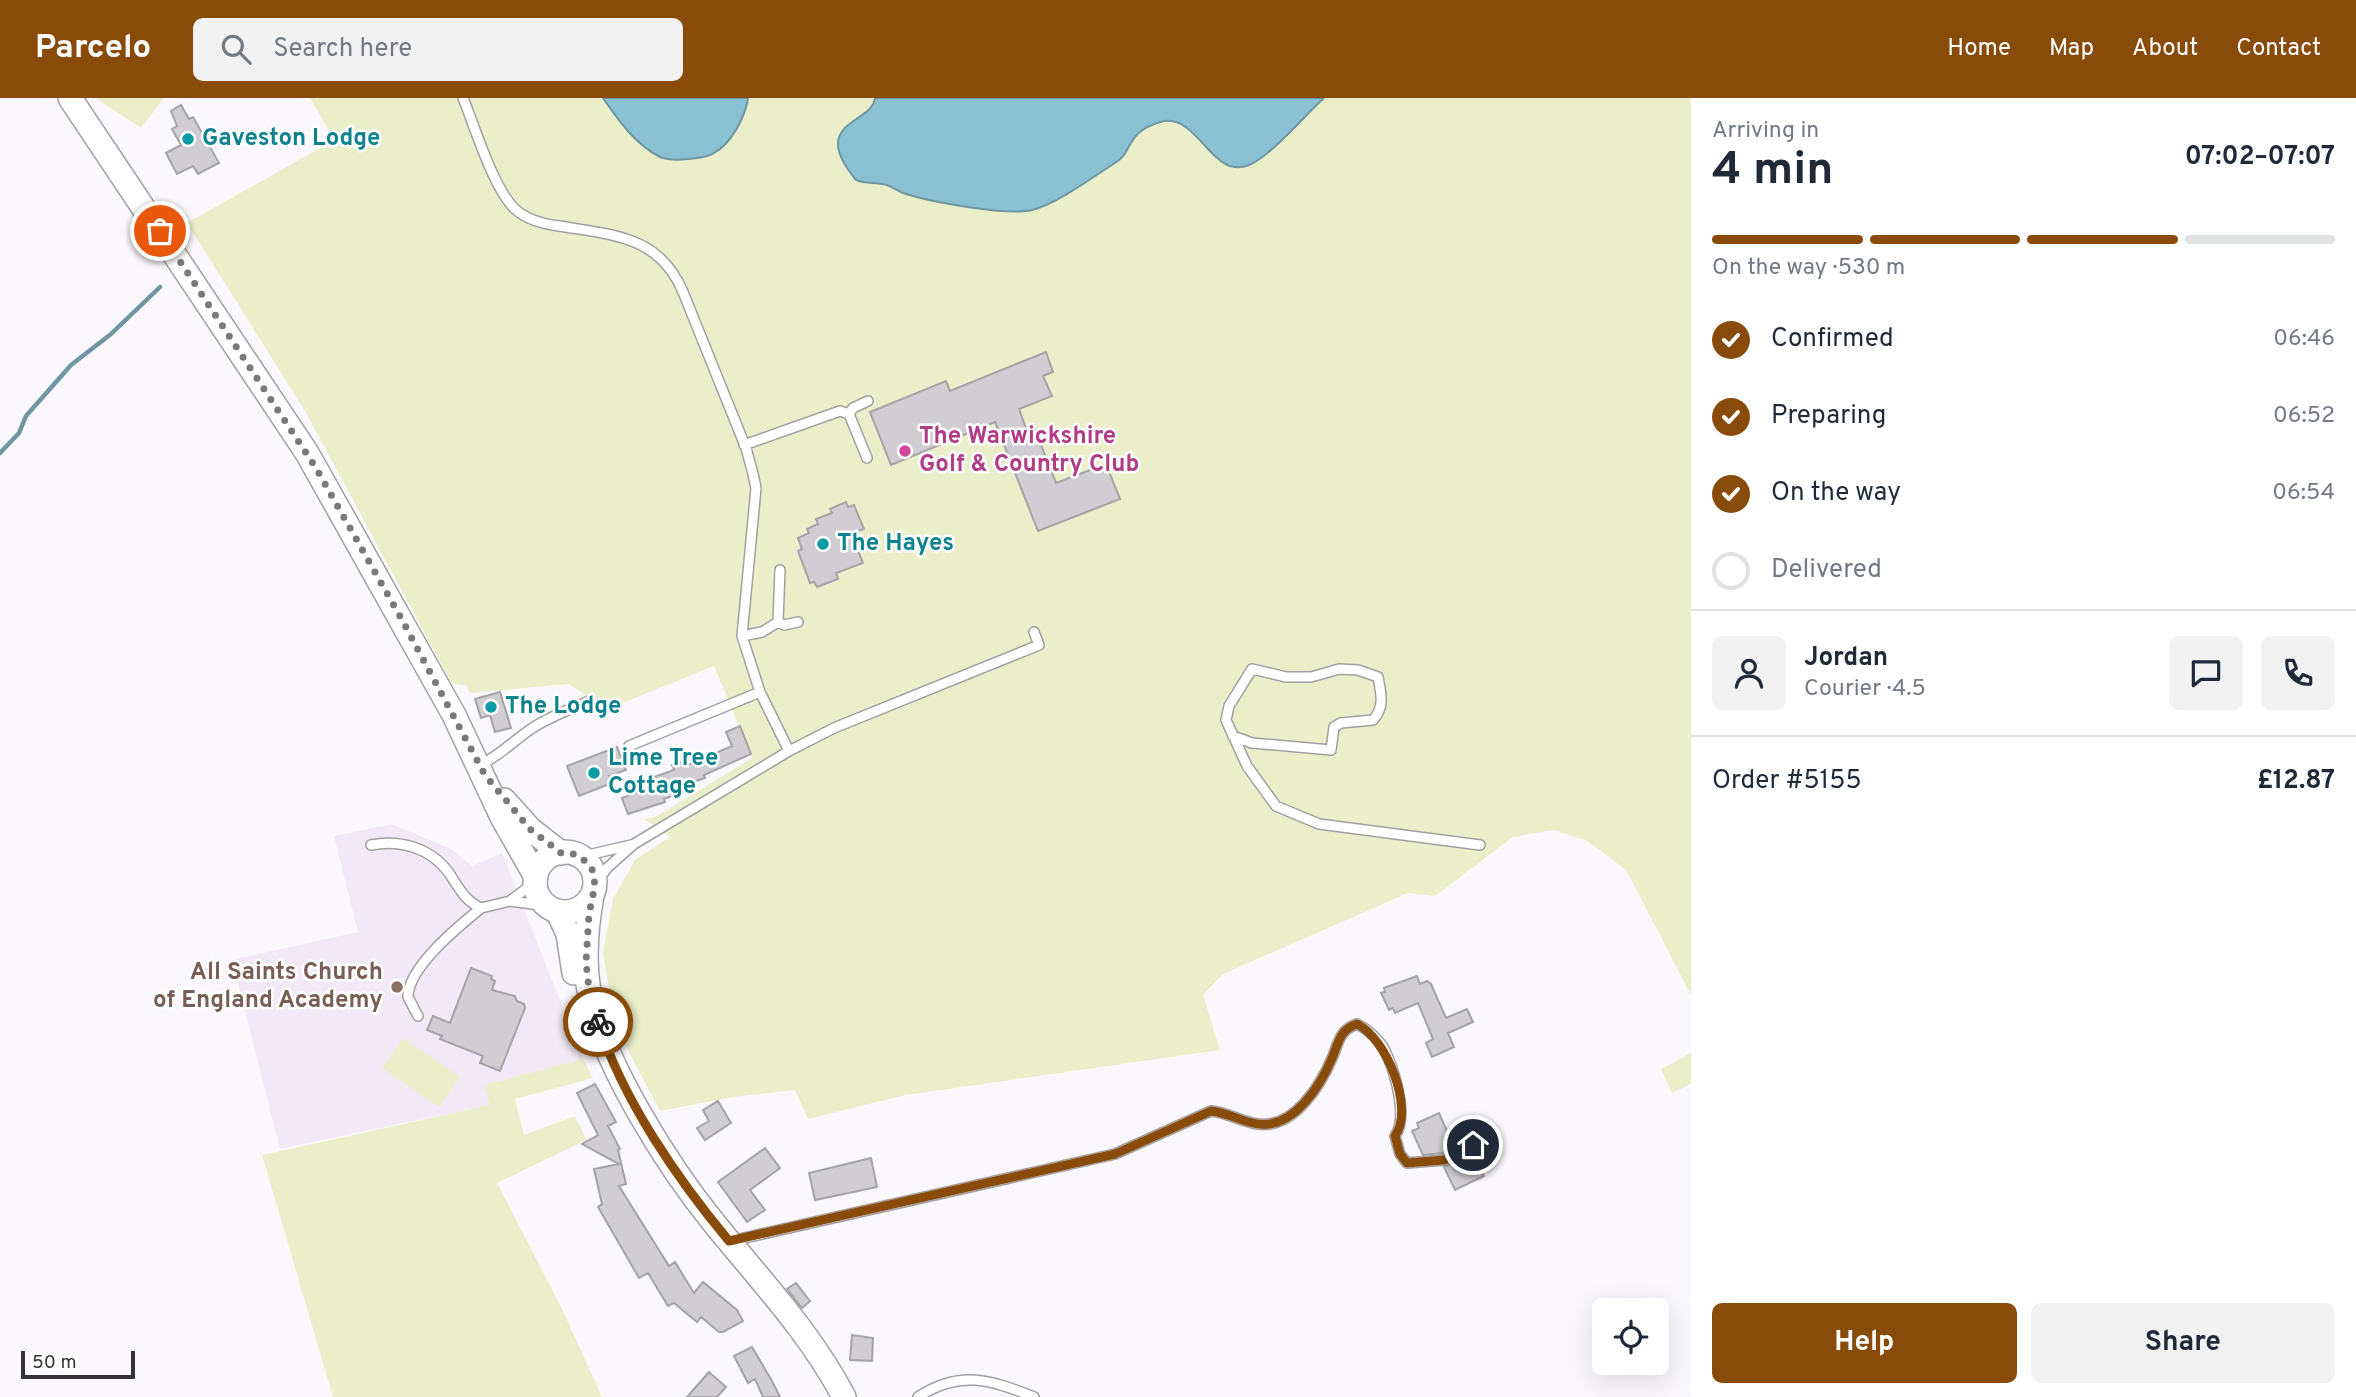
<!DOCTYPE html>
<html lang="en">
<head>
<meta charset="utf-8">
<style>
  body { margin:0; font-family:Overpass,sans-serif; background:#f2f2f3; color:#1f2937; height:100vh; display:flex; flex-direction:column; font-size:26px; white-space:nowrap }
  * { box-sizing:border-box; margin:0 }
  p { font-size:23px; color:#747a83 }
  .icon { flex:none; width:38px; height:38px; fill:none; stroke:currentColor; stroke-width:2; stroke-linecap:round; stroke-linejoin:round }
  .map { position:relative; flex:1; overflow:hidden }
  .panel { display:flex; flex-direction:column; background:#fff; width:665px }
  .panel>* { flex:none }
  .buttons { position:absolute; left:1592px; top:1200px; display:grid; gap:14px }
  .buttons a { display:grid; place-items:center; width:77px; height:77px; border-radius:10px; background:#fff; box-shadow:0 7px 28px #0002; font-size:35px }
  .scale { position:absolute; left:21px; bottom:18px; width:114px; box-sizing:border-box; padding-left:7px; border:4px solid #343335; border-top:0; font-size:19px; line-height:24px; white-space:nowrap; color:#343335; -webkit-text-stroke:5px #fff; paint-order:stroke }
  .pin { position:absolute; display:grid; place-items:center; width:60px; height:60px; color:#fff; margin:-30px; border:4px solid #fff; border-radius:50%; box-shadow:0 2px 7px #0007 }
  .courier { position:absolute; display:grid; place-items:center; width:70px; height:70px; margin:-35px; border:5px solid #884b09; border-radius:50%; background:#fff; color:#222; box-shadow:0 2px 9px #0007 }
  .overview em { font-style:normal; font-weight:700 }
  .overview div { display:flex; flex-direction:column-reverse }
  .overview { display:flex; align-items:center; justify-content:space-between; height:119px; padding:0 21px }
  h1 { font-size:46px; font-weight:700; line-height:52px }
  .bar { display:grid; grid-template-columns:repeat(4,1fr); gap:10px 7px; align-content:center; height:84px; padding:0 21px }
  .bar i { height:9px; border-radius:5px; background:#e0e1e3 }
  .bar .selected { background:#884b09 }
  .bar p { grid-column:span 4 }
  .line { display:flex; align-items:center; gap:18px; padding:0 21px; border-top:2px solid #e0e1e3 }
  .line div { flex:1 }
  .round { display:grid; place-items:center; flex:none; width:74px; height:74px; border-radius:10px; background:#f2f2f3 }
  ol { padding:0 21px; list-style:none }
  li { display:flex; align-items:center; gap:21px; height:77px }
  li p { margin-inline-start:auto }
  li .icon { padding:7px; border-radius:50%; background:#884b09; color:#fff; stroke-width:4 }
  li:last-child { color:#747a83 }
  li i { width:38px; height:38px; border:4px solid #e0e1e3; border-radius:50% }
  .cta { display:flex; gap:14px; margin-top:auto; padding:14px 21px }
  .cta a { flex:1; height:80px; border-radius:10px; background:#884b09; color:#fff; font-size:28px; font-weight:700; line-height:80px; text-align:center }
  .cta a+a { background:#f2f2f3; color:#1f2937 }
  header { display:flex; align-items:center; gap:42px; box-sizing:border-box; height:98px; padding:0 35px; background:#884b09; color:#fff }
  header strong { font-size:33px }
  nav { display:flex; gap:38px; margin-inline-start:auto; font-size:24px }
  .search { width:490px; height:63px; background:#f2f2f3; display:flex; align-items:center; gap:18px; box-sizing:border-box; padding:0 24px; border-radius:10px; color:#747a83; font-size:26px }
  main { display:flex; flex:1; min-height:0 }
  .map>svg:first-child { display:block }
  .built { fill:#f1eaf6 }
  .green { fill:#eaefca }
  .water { fill:#89c1d2; stroke:#7096a3; stroke-width:2 }
  .lines { fill:none; stroke-linecap:round; stroke-linejoin:round }
  .stream { stroke:#7096a3; stroke-width:4.5 }
  .building { fill:#d0ced2; stroke:#a5a3a7; stroke-width:2 }
  .service-casing { stroke:#a19fa3; stroke-width:12 }
  .tertiary-casing { stroke:#a19fa3; stroke-width:26 }
  .service { stroke:#fff; stroke-width:9 }
  .tertiary { stroke:#fff; stroke-width:23 }
  .done { stroke:#7a787b; stroke-width:7; stroke-dasharray:0 12.6 }
  .route { stroke:#884b09; stroke-width:9 }
  .culture-dot { fill:#0f9aa8; stroke:#fff; stroke-width:2.5 }
  .hotel-dot { fill:#d1479c; stroke:#fff; stroke-width:2.5 }
  .education-dot { fill:#8d6e63; stroke:#fff; stroke-width:2.5 }
  .labels { text-anchor:middle; dominant-baseline:central; stroke-width:5; stroke-linejoin:round; paint-order:stroke }
  .culture-label { font-size:24px; font-weight:bold; fill:#0d838f; stroke:#fff; text-anchor:start }
  .hotel-label { font-size:24px; font-weight:bold; fill:#b23c85; stroke:#fff; text-anchor:start }
  .education-label { font-size:24px; font-weight:bold; fill:#785e54; stroke:#fff; text-anchor:end }
</style>
</head>
<body>
<header>
<strong>Parcelo</strong>
<div class="search"><svg class="icon" aria-label="search" viewBox="0 0 24 24"><circle cx="10" cy="10" r="6"/><path d="M15 15l6 6"/></svg>Search here</div>
<nav><a>Home</a><a>Map</a><a>About</a><a>Contact</a></nav>
</header>
<main>
<div class="map">
<svg width="1691" height="1299" viewBox="0 0 1691 1299">
  <rect width="100%" height="100%" fill="#fbf8fd"/>
  <path class="built" d="M392 726 451 751 472 768 502 755 583 961 485 987 491 1007 280 1051 232 862 358 834 334 738Z"/>
  <path class="green" d="M95 0H164L141 30Z
    M310 0H1691V897L1626 772 1587 743 1554 732 1513 739 1435 798 1408 795 1223 876 1203 897 1220 952 906 997 808 1021 795 992 733 999 660 1013 615 928 603 854 613 801 635 762 670 739 644 721 657 718 752 660 751 656 714 568 608 611 568 586 470 595 466 587 452 586 305 313 187 125 334 42Z
    M403 940 460 979 439 1009 382 970Z
    M1691 955V986L1672 995 1661 971Z
    M583 961 593 980 515 1001 524 1037 575 1018 587 1042 497 1085 563 1213 602 1299H333L262 1057 490 1007 484 987Z"/>
  <path class="water" d="M603 0H748C745 19 732 45 714 55 707 60 695 60 688 61 679 62 668 62 660 59 636 47 618 22 603 0Z
    M875 0H1324C1305 17 1270 59 1249 67 1211 83 1198 13 1160 24 1124 35 1134 54 1115 65 1093 79 1055 107 1032 112 1006 118 932 104 906 96 899 94 893 89 887 87 876 84 866 86 856 82 807 23 873 26 875 0Z"/>
  <g class="lines">
    <path class="stream" d="M0 355 19 335 26 318 71 267 111 236 160 189"/>
  </g>
  <path class="building" d="M181 7 189 21 193 19 219 65 198 76 193 68 177 76 166 55 181 47 172 31 177 28 171 13Z
    M1046 254 1053 274 1043 278 1052 298 1019 311 1027 333 1034 329 1056 385 1106 366 1120 401 1038 433 995 324 891 367 870 314 946 283 950 293Z
    M846 404 848 409 854 407 864 431 853 435 852 438 863 465 836 475 838 481 817 489 814 484 810 485 798 453 802 451 798 440 809 435 807 431 818 426 816 421 832 415 830 411Z
    M500 594 511 630 495 634 490 617 481 620 475 601Z
    M740 628 751 656 704 677 705 680 690 685 692 690 664 701 665 704 628 716 622 700 651 689 648 681 674 672 672 667 686 662 688 667 732 648 726 634Z
    M617 649 626 672 609 678 612 685 579 698 567 668Z
    M471 870 492 878 491 881 495 883 492 892 515 898 517 903 524 906 525 910 500 973 480 965 483 958 440 941 442 938 427 932 433 918 450 925Z
    M1417 878 1420 886 1427 883 1431 886 1446 920 1467 911 1473 924 1448 935 1454 949 1432 959 1426 945 1433 941 1418 905 1395 915 1393 910 1389 912 1381 895 1385 894 1384 890Z
    M595 986 616 1024 608 1028 620 1051 618 1052 626 1086 619 1088 669 1168 675 1164 694 1195 703 1184 737 1212 743 1223 723 1234H719L701 1219 697 1224 674 1205 668 1208 648 1175 639 1180 598 1109 602 1106 594 1071 619 1066 582 1046 598 1037 577 995Z
    M718 1003 731 1025 705 1042 697 1030 709 1023 703 1012Z
    M1439 1015 1454 1049 1442 1055 1423 1057 1412 1033 1419 1030 1417 1025Z
    M765 1050 780 1070 750 1092 765 1112 747 1124 718 1084Z
    M1473 1055 1484 1078 1455 1092 1444 1069Z
    M871 1060 877 1089 815 1102 809 1075Z
    M796 1185 810 1203 802 1210 787 1191Z
    M852 1237 873 1240 872 1263 850 1262Z
    M752 1249 772 1283 780 1299H763L755 1281 748 1285 734 1258Z
    M709 1274 726 1289 717 1299H687Z"/>
  <g class="lines">
    <defs>
      <path id="service" d="M463 0C475 29 493 90 515 111 527 122 543 126 559 128 612 137 659 137 683 194L746 350 753 376 756 390 742 538 760 594 789 653 634 746 607 770 595 787
        M849 316 853 310 868 303
        M744 347 840 313 849 316 867 360
        M778 524 784 527 798 524
        M742 538 762 534 778 524 780 472
        M1233 638 1252 645 1331 652 1334 629 1341 625 1373 622C1385 609 1381 595 1378 579L1358 572 1339 571 1311 579H1286L1252 571 1229 608 1226 622 1247 668 1276 708 1319 726 1480 747
        M629 648 760 594
        M789 653 834 630 1039 547 1034 534
        M480 667C501 657 515 641 534 629 551 618 571 611 589 603
        M371 747C400 741 431 750 449 775 459 790 464 802 481 810L510 803 535 784
        M574 756 588 757 631 747
        M510 803 547 808
        M418 918 408 899C408 869 459 828 481 810
        M731 1143 1115 1056 1211 1013C1229 1015 1242 1024 1258 1026 1294 1031 1321 987 1333 958 1339 943 1340 932 1357 926 1369 932 1382 944 1387 957 1396 978 1408 1020 1395 1038L1400 1056 1407 1065 1444 1062 1473 1047
        M918 1299C960 1271 991 1282 1034 1299"/>
      <path id="tertiary" d="M70 0 307 355 454 617 502 719 536 779
        M504 702 530 731 561 755
        M535 784a30 30 0 1 1 60 0a30 30 0 1 1-60 0Z
        M592 798C586 831 583 865 590 898 603 966 670 1071 714 1125 760 1182 810 1234 844 1299
        M558 814 568 836 574 875"/>
    </defs>
    <use href="#service" class="service-casing"/>
    <use href="#tertiary" class="tertiary-casing"/>
    <use href="#service" class="service"/>
    <use href="#tertiary" class="tertiary"/>
  </g>
  <g class="lines">
    <path class="done" d="M160 133 316 370 401 520 485 677 530 731 561 755 574 756 583 761 592 771 595 787 589 816 586 864 590 900 598 924"/>
    <path class="route" d="M598 924C622 1001 678 1082 729 1143L1115 1056 1211 1013C1229 1015 1242 1024 1258 1026 1294 1031 1321 987 1333 958 1339 943 1340 932 1357 926 1386 940 1415 1010 1395 1038L1400 1056 1407 1065 1444 1062 1473 1047"/>
  </g>
  <g class="culture-dot">
    <circle cx="188" cy="41" r="7"/>
    <circle cx="823" cy="446" r="7"/>
    <circle cx="491" cy="609" r="7"/>
    <circle cx="594" cy="675" r="7"/>
  </g>
  <circle class="hotel-dot" cx="905" cy="353" r="7"/>
  <circle class="education-dot" cx="397" cy="889" r="7"/>
  <g class="labels">
    <g class="culture-label">
      <text x="202" y="41">Gaveston Lodge</text>
      <text x="837" y="446">The Hayes</text>
      <text x="505" y="609">The Lodge</text>
      <text x="608" y="661">Lime Tree<tspan x="608" dy="28">Cottage</tspan></text>
    </g>
    <g class="hotel-label">
      <text x="919" y="339">The Warwickshire<tspan x="919" dy="28">Golf &amp; Country Club</tspan></text>
    </g>
    <g class="education-label">
      <text x="383" y="875">All Saints Church<tspan x="383" dy="28">of England Academy</tspan></text>
    </g>
  </g>
</svg>
<div class="buttons">
<a><svg class="icon" aria-label="locate" viewBox="0 0 24 24"><circle cx="12" cy="12" r="6"/><path d="M12 2v4M12 18v4M2 12h4M18 12h4"/></svg></a>
</div>
<div class="scale">50 m</div>
<div class="pin" style="left:160px;top:133px;background:#ea580c"><svg class="icon" aria-label="bag" viewBox="0 0 24 24"><path d="M5 8h14l-1 12H6zM9 8a3 3 0 0 1 6 0"/></svg></div>
<div class="pin" style="left:1473px;top:1047px;background:#1f2937"><svg class="icon" aria-label="home" viewBox="0 0 24 24"><path d="M3 11l9-7 9 7M6 9v11h12V9"/></svg></div>
<div class="courier" style="left:598px;top:924px"><svg class="icon" aria-label="bike" viewBox="0 0 24 24"><circle cx="6" cy="16" r="4"/><circle cx="18" cy="16" r="4"/><path d="M6 16l4-8h5l3 8M10 8l3 8H6M13 5h3"/></svg></div>
</div>
<section class="panel">
<div class="overview"><div><h1>4 min</h1><p>Arriving in</p></div><em>07:02–07:07</em></div>
<div class="bar"><i class="selected"></i><i class="selected"></i><i class="selected"></i><i></i><p>On the way · 530 m</p></div>
<ol>
<li><svg class="icon" aria-label="check" viewBox="0 0 24 24"><path d="M5 12l5 5 9-10"/></svg>Confirmed<p>06:46</p></li>
<li><svg class="icon" aria-label="check" viewBox="0 0 24 24"><path d="M5 12l5 5 9-10"/></svg>Preparing<p>06:52</p></li>
<li><svg class="icon" aria-label="check" viewBox="0 0 24 24"><path d="M5 12l5 5 9-10"/></svg>On the way<p>06:54</p></li>
<li><i></i>Delivered</li>
</ol>
<div class="line" style="height:126px"><a class="round"><svg class="icon" aria-label="person" viewBox="0 0 24 24"><circle cx="12" cy="8" r="4"/><path d="M4 21q1-7 8-7t8 7"/></svg></a><div><b>Jordan</b><p>Courier · 4.5</p></div><a class="round"><svg class="icon" aria-label="chat" viewBox="0 0 24 24"><path d="M4 5h16v11H9l-5 4z"/></svg></a><a class="round"><svg class="icon" aria-label="phone" viewBox="0 0 24 24"><path d="M5 4h4l2 5-3 2q2 4 5 5l2-3 5 2v4C11 20 4 13 5 4z"/></svg></a></div>
<div class="line" style="height:91px"><div>Order #5155</div><b>£12.87</b></div>
<div class="cta"><a>Help</a><a>Share</a></div>
</section>
</main>
</body>
</html>
